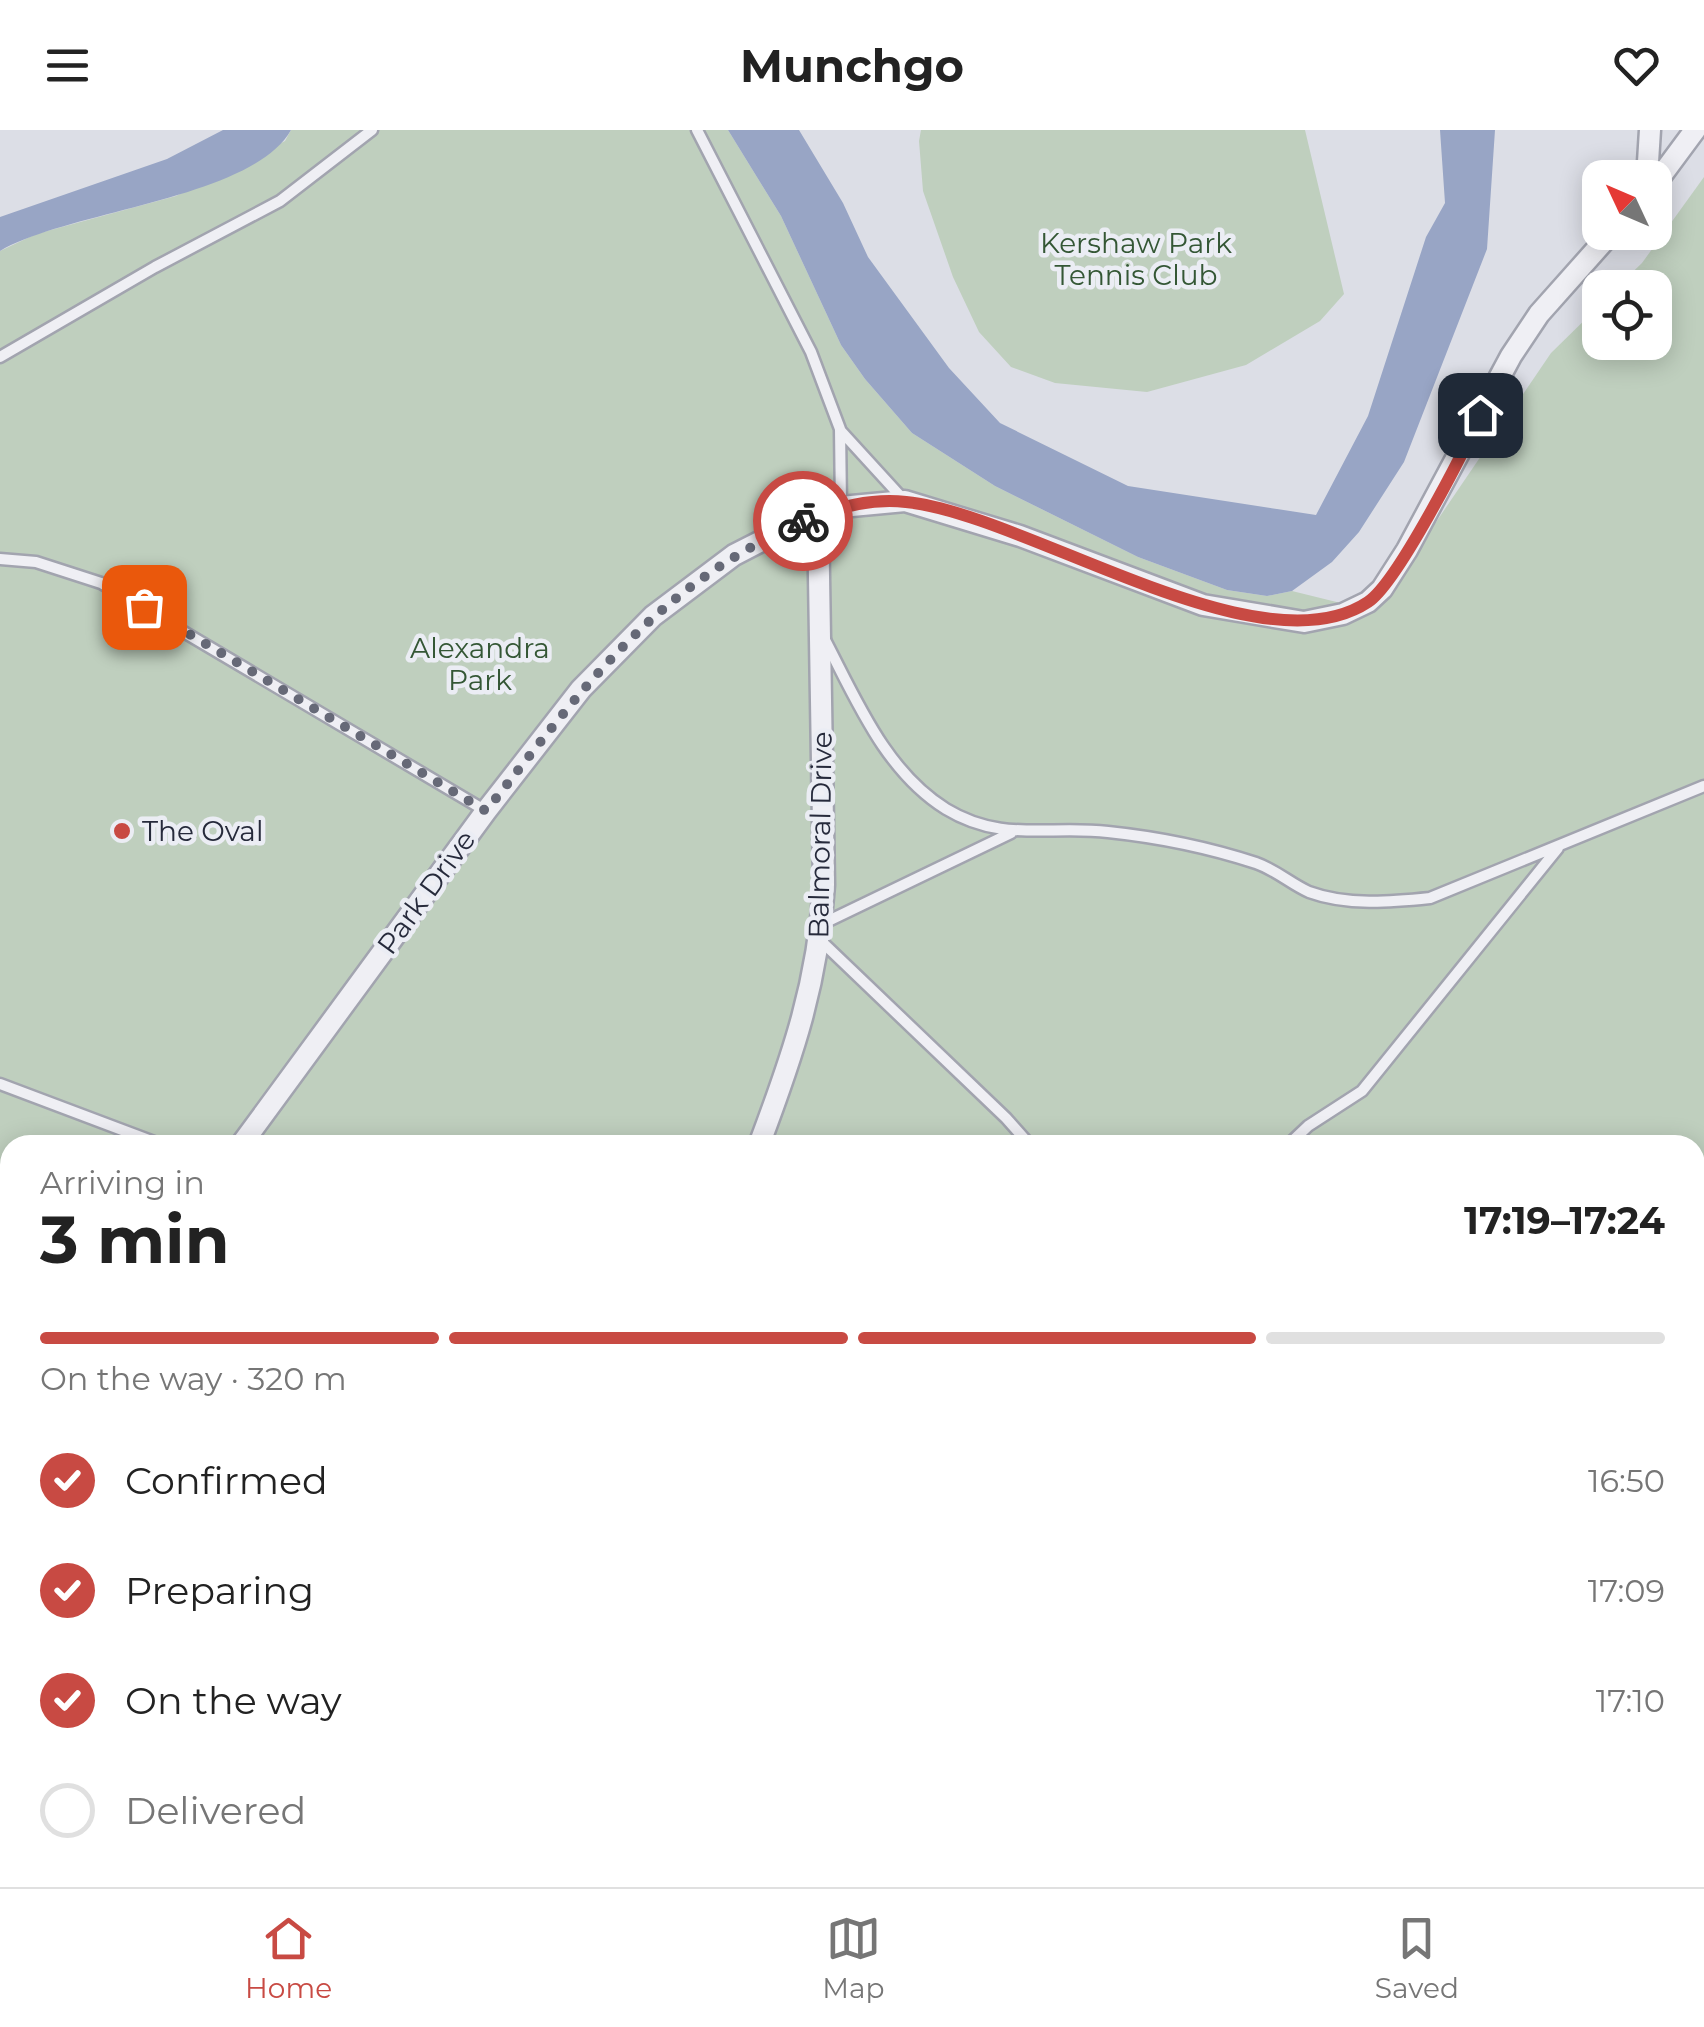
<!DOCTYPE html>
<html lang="en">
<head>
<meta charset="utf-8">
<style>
  body { margin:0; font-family:Montserrat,sans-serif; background:#f6f6f6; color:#222; height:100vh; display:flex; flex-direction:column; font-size:38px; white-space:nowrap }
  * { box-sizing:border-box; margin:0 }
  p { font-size:32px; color:#767676 }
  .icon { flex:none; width:55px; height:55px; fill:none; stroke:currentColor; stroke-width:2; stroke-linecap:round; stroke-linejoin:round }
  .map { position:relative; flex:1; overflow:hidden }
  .panel { position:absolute; left:0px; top:1005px; width:1705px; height:752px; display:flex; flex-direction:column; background:#fff; border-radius:30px 30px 0 0; box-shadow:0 5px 25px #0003 }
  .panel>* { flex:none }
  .needle { width:65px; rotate:314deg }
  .buttons { position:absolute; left:1582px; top:30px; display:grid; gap:20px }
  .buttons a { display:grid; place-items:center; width:90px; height:90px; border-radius:20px; background:#fff; box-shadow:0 5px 25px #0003; font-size:50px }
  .pin { position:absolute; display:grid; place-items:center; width:85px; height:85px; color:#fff; margin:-42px; border-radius:20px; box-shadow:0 5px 15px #0006 }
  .courier { position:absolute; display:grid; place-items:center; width:100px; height:100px; margin:-50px; border:8px solid #c84a43; border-radius:50%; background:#fff; color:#222; box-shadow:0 2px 12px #0007 }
  .head em { font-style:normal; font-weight:700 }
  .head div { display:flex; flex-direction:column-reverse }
  .head { display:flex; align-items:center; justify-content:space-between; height:170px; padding:0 40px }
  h1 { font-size:65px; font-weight:700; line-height:75px }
  .bar { display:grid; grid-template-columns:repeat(4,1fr); gap:15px 10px; align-content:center; height:120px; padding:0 40px }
  .bar i { height:12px; border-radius:8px; background:#e0e0e0 }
  .bar .active { background:#c84a43 }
  .bar p { grid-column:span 4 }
  ol { padding:0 40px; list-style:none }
  li { display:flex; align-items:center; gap:30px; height:110px }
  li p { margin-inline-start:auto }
  li .icon { padding:10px; border-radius:50%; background:#c84a43; color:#fff; stroke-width:4 }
  li:last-child { color:#767676 }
  li i { width:55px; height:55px; border:5px solid #e0e0e0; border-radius:50% }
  header { display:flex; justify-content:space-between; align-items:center; height:130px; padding:0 40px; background:#fff; font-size:45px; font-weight:700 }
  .dock { display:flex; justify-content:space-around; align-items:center; height:140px; border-top:2px solid #e0e0e0; background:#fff; font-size:28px; color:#767676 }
  .dock a { display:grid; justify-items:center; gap:5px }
  .dock .active { color:#c84a43 }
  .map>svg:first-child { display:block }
  .built { fill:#cacdd7 }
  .green { fill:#bfcfbe }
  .water { fill:#98a5c5 }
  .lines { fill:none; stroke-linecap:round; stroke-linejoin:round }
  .service-casing { stroke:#a2a4af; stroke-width:15 }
  .minor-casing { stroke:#a2a4af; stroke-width:25 }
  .service { stroke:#efeff4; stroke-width:10 }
  .minor { stroke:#efeff4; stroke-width:20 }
  .done { stroke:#666977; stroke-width:10; stroke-dasharray:0 18 }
  .route { stroke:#c84a43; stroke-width:12 }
  .poi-dot { fill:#c84a43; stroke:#ebedf4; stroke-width:4 }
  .labels { text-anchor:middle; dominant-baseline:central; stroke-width:9; stroke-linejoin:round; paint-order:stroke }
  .park-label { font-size:28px; fill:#345735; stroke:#ebedf4 }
  .poi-label { font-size:28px; fill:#262a3b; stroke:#ebedf4; text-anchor:start }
  .street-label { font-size:28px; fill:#262a3b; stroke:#ebedf4 }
</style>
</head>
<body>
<header><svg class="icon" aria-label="menu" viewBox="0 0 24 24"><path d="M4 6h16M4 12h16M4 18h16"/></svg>Munchgo<svg class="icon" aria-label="heart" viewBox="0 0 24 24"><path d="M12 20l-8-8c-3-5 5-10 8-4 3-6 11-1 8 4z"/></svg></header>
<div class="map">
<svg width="1704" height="1757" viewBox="0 0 1704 1757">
  <rect width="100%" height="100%" fill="#dcdee6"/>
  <path class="built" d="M1695 1524H1704V1757H162V1748H1695Z"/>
  <path class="green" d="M291 0H728L781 86 841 215 865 249 912 303 995 356 1138 427 1227 460 1267 466 1292 461 1369 480 1379 476 1551 223 1600 175V212H1655V158L1617 157 1642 133 1704 47V1482L1695 1483V1015H10V1748H111L112 1757H0V121L36 104 176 66 285 11Z
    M921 0H1305L1344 164 1320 191 1246 235 1147 262 1055 253 1011 237 979 202 953 147 923 61 919 11Z
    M242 1748H439V1757H242Z
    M545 1748H755V1757H545Z
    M813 1748H961V1757H813Z
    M1017 1748H1259V1757H1017Z"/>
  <path class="water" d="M223 0H291C252 69 71 80 0 121V87L167 29Z
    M728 0H799L843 73 868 127 949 238 1000 293 1128 356 1316 385 1368 286 1426 107 1445 73 1440 0H1495L1487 119 1404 332 1359 402 1332 432 1292 461 1267 466 1227 460 1138 427 995 356 912 303 865 249 841 215 781 86Z"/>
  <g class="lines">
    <defs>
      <path id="service" d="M697 0 811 222 840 299 841 376
        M0 227 155 137 280 71 372 0
        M840 300 903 369
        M0 429 36 432 101 453 486 681
        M824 508C856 569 885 641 946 679 1002 713 1049 695 1108 702 1156 707 1210 718 1256 733 1276 740 1291 754 1309 762 1347 776 1391 772 1430 768L1704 656
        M822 794 1011 703
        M820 810 1006 988 1030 1015
        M0 954 162 1015
        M1288 1015 1308 996 1362 961 1558 718
        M0 1230 10 1233
        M1290 1752H1342L1352 1757"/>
      <path id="minor" d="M1647 48 1650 0
        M1655 54 1695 0
        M241 1015 486 681 581 559 653 486 734 425 775 404 841 377 905 371 1020 406 1203 475 1304 492 1343 484 1368 472 1382 459 1407 420 1511 226 1539 184 1612 102
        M759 1015C793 925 818 852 824 755L818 385
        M1695 1475H1704
        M85 1748V1757
        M153 1748V1757"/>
    </defs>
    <use href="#service" class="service-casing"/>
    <use href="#minor" class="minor-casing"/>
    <use href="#service" class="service"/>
    <use href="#minor" class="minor"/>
  </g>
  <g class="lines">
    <path class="done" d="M144 477 486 681C584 557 653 458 803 391"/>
    <path class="route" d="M803 391C834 378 872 368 906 372 1026 384 1260 544 1368 472 1397 453 1464 322 1480 285"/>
  </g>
  <circle class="poi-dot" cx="122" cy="701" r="10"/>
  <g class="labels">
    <g class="park-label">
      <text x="1136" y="113">Kershaw Park<tspan x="1136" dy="32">Tennis Club</tspan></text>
      <text x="480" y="518">Alexandra<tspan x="480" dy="32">Park</tspan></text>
    </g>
    <g class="poi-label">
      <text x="142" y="701">The Oval</text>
    </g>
    <g class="street-label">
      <text transform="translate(820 705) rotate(-89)">Balmoral Drive</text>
      <text transform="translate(426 762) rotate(-54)">Park Drive</text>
    </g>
  </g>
</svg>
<div class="buttons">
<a><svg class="needle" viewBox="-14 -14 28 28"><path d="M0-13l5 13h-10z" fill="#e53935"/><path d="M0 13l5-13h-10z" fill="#767676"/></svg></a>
<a><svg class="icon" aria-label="locate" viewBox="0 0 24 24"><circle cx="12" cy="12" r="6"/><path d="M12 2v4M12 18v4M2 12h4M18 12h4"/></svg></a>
</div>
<div class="pin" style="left:144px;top:477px;background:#ea580c"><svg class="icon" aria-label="bag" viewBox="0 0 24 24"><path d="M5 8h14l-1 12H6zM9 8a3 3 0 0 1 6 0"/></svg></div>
<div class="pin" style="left:1480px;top:285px;background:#1f2937"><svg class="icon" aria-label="home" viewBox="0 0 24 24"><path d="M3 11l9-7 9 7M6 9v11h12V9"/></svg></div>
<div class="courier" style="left:803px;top:391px"><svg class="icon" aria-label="bike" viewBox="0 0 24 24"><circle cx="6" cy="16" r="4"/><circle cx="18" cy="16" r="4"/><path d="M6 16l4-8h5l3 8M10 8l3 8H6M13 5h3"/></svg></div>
<section class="panel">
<div class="head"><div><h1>3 min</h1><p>Arriving in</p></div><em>17:19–17:24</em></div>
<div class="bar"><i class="active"></i><i class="active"></i><i class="active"></i><i></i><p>On the way · 320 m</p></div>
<ol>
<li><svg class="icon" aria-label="check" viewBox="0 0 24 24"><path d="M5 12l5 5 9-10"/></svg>Confirmed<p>16:50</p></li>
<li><svg class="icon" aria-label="check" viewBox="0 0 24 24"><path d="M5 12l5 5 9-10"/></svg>Preparing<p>17:09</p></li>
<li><svg class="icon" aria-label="check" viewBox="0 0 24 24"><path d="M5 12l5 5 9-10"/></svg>On the way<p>17:10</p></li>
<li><i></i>Delivered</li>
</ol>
</section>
</div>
<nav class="dock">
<a class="active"><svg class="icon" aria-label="home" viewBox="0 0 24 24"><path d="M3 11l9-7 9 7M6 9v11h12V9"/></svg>Home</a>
<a><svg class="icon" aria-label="map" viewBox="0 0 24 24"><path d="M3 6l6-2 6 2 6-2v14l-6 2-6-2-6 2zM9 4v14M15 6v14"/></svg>Map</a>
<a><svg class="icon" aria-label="saved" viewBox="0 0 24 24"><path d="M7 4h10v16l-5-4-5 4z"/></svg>Saved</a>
</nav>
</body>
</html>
